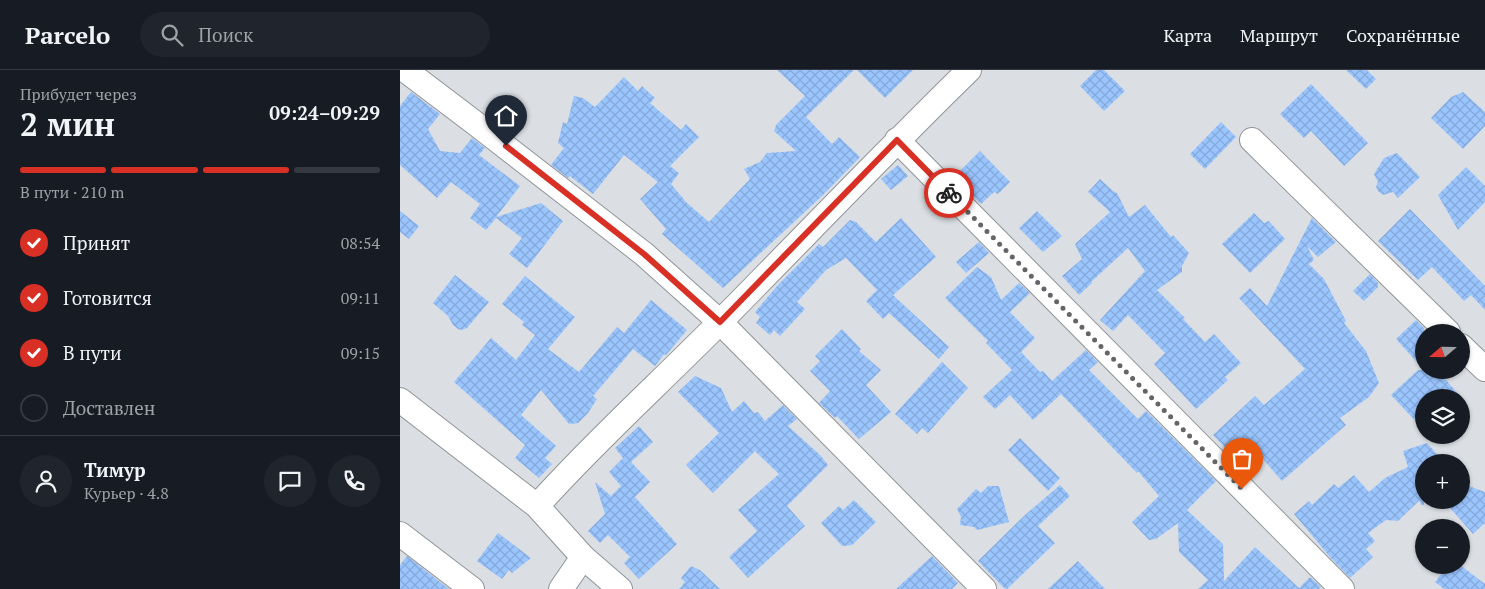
<!DOCTYPE html>
<html lang="ru">
<head>
<meta charset="utf-8">
<style>
  body { margin:0; font-family:"PT Serif",serif; background:#20242c; color:#f1f3f6; height:100vh; display:flex; flex-direction:column; font-size:19px; white-space:nowrap }
  * { box-sizing:border-box; margin:0 }
  p { font-size:16px; color:#9ea1a6 }
  .icon { flex:none; width:28px; height:28px; fill:none; stroke:currentColor; stroke-width:2; stroke-linecap:round; stroke-linejoin:round }
  .map { position:relative; flex:1; overflow:hidden }
  .panel { display:flex; flex-direction:column; background:#171b24; width:400px }
  .panel>* { flex:none }
  .needle { width:32px; rotate:250deg }
  .buttons { position:absolute; left:1015px; top:254px; display:grid; gap:10px }
  .buttons a { display:grid; place-items:center; width:55px; height:55px; border-radius:50%; background:#171b24; box-shadow:0 1px 4px #0004; font-size:25px }
  .pin { position:absolute; display:grid; place-items:center; width:42px; height:42px; color:#fff; margin:-51px -21px; border-radius:50% 50% 50% 0; rotate:-45deg; box-shadow:0 0 5px #0007 }
  .pin .icon { rotate:45deg }
  .courier { position:absolute; display:grid; place-items:center; width:50px; height:50px; margin:-25px; border:4px solid #d93025; border-radius:50%; background:#fff; color:#222; box-shadow:0 1px 6px #0007 }
  .summary em { font-style:normal; font-weight:800 }
  .summary div { display:flex; flex-direction:column-reverse }
  .summary { display:flex; align-items:center; justify-content:space-between; height:85px; padding:0 20px }
  h1 { font-size:32px; font-weight:800; line-height:38px }
  .bar { display:grid; grid-template-columns:repeat(4,1fr); gap:8px 5px; align-content:center; height:60px; padding:0 20px }
  .bar i { height:6px; border-radius:4px; background:#363941 }
  .bar .on { background:#d93025 }
  .bar p { grid-column:span 4 }
  .line { display:flex; align-items:center; gap:12px; padding:0 20px; border-top:1px solid #363941 }
  .line div { flex:1 }
  .round { display:grid; place-items:center; flex:none; width:52px; height:52px; border-radius:26px; background:#20242c }
  ol { padding:0 20px; list-style:none }
  li { display:flex; align-items:center; gap:15px; height:55px }
  li p { margin-inline-start:auto }
  li .icon { padding:5px; border-radius:50%; background:#d93025; color:#fff; stroke-width:4 }
  li:last-child { color:#9ea1a6 }
  li i { width:28px; height:28px; border:2px solid #363941; border-radius:50% }
  header { display:flex; align-items:center; gap:30px; box-sizing:border-box; height:70px; padding:0 25px; background:#171b24; border-bottom:1px solid #363941 }
  header strong { font-size:24px }
  nav { display:flex; gap:28px; margin-inline-start:auto; font-size:18px }
  .search { width:350px; height:45px; background:#20242c; display:flex; align-items:center; gap:12px; box-sizing:border-box; padding:0 18px; border-radius:28px; color:#9ea1a6; font-size:19px }
  main { display:flex; flex:1; min-height:0 }
  .map>svg:first-child { display:block }
  .building { fill:url(#building-cross-hatch) }
  .lines { fill:none; stroke-linecap:round; stroke-linejoin:round }
  .minor-casing { stroke:#909397; stroke-width:26 }
  .minor { stroke:#fff; stroke-width:24 }
  .done { stroke:#636568; stroke-width:5; stroke-dasharray:0 9 }
  .route { stroke:#d93025; stroke-width:6 }
</style>
</head>
<body>
<header>
<strong>Parcelo</strong>
<div class="search"><svg class="icon" aria-label="search" viewBox="0 0 24 24"><circle cx="10" cy="10" r="6"/><path d="M15 15l6 6"/></svg>Поиск</div>
<nav><a>Карта</a><a>Маршрут</a><a>Сохранённые</a></nav>
</header>
<main>
<section class="panel">
<div class="summary"><div><h1>2 мин</h1><p>Прибудет через</p></div><em>09:24–09:29</em></div>
<div class="bar"><i class="on"></i><i class="on"></i><i class="on"></i><i></i><p>В пути · 210 m</p></div>
<ol>
<li><svg class="icon" aria-label="check" viewBox="0 0 24 24"><path d="M5 12l5 5 9-10"/></svg>Принят<p>08:54</p></li>
<li><svg class="icon" aria-label="check" viewBox="0 0 24 24"><path d="M5 12l5 5 9-10"/></svg>Готовится<p>09:11</p></li>
<li><svg class="icon" aria-label="check" viewBox="0 0 24 24"><path d="M5 12l5 5 9-10"/></svg>В пути<p>09:15</p></li>
<li><i></i>Доставлен</li>
</ol>
<div class="line" style="height:90px"><a class="round"><svg class="icon" aria-label="person" viewBox="0 0 24 24"><circle cx="12" cy="8" r="4"/><path d="M4 21q1-7 8-7t8 7"/></svg></a><div><b>Тимур</b><p>Курьер · 4.8</p></div><a class="round"><svg class="icon" aria-label="chat" viewBox="0 0 24 24"><path d="M4 5h16v11H9l-5 4z"/></svg></a><a class="round"><svg class="icon" aria-label="phone" viewBox="0 0 24 24"><path d="M5 4h4l2 5-3 2q2 4 5 5l2-3 5 2v4C11 20 4 13 5 4z"/></svg></a></div>
</section>
<div class="map">
<svg width="1085" height="519" viewBox="0 0 1085 519">
  <defs>
    <pattern id="building-cross-hatch" width="8" height="8" patternUnits="userSpaceOnUse" patternTransform="scale(1.25)"><rect width="8" height="8" fill="#9ac5fe"/><path d="M0 0l8 8M0 8l8-8" fill="none" stroke="#84a9da"/></pattern>
  </defs>
  <rect width="100%" height="100%" fill="#dbdfe3"/>
  <path class="building" d="M377 0H454L406 47 432 74 439 67 460 87 423 125 323 218 262 164 266 159 240 129 258 112 224 85 193 124 170 106 168 108 151 95 164 78 158 73 163 52 167 54 174 26 183 28 195 37 224 7 238 21 242 16 255 28 250 33 281 60 286 54 299 67 270 96 279 103 271 114 287 133 309 152 350 109 344 99 360 92 367 83 396 81 374 61 376 55 405 26Z
    M457 0H513L485 28Z
    M696 0H704L725 21 704 41 680 16Z
    M946 0H967L976 9 966 19Z
    M911 14 968 73 944 96 911 61 904 68 880 44Z
    M11 22 40 44 28 59 40 81 60 83 72 68 85 78 79 85 120 116 96 147 141 133 163 151 127 198 109 184 122 168 96 148 86 160 70 148 80 134 51 112 37 128 0 95V36Z
    M1063 22 1085 42V56L1063 79 1031 48 1051 27Z
    M821 52 836 67 805 99 790 84Z
    M580 81 610 112 598 124 594 122 581 134 554 107Z
    M997 83 1020 107 998 128 993 122 983 125 978 121 976 117 978 112 974 104 984 88Z
    M498 95 508 106 491 120 481 109Z
    M1066 97 1085 116V132L1058 160 1038 125Z
    M700 109 713 121 717 123 729 147 745 135 771 167 773 165 789 183 782 196V202L757 220 785 248 783 249 805 272 814 264 841 293 825 307 828 310 796 339 754 294 765 283 728 245 713 261 700 250 745 201 728 178 691 212 692 213 679 225 662 206 682 189 675 174 710 142 688 122Z
    M1010 139 1085 216V240L1071 225 1064 231 1032 197 1018 210 978 171Z
    M0 141 19 156 9 169 0 162Z
    M637 141 662 166 643 182 619 158Z
    M854 143 864 153 869 151 885 169 850 203 822 174Z
    M501 148 536 187 493 225 549 277 539 289 489 243 483 249 466 231 477 220 446 188 426 200 397 232 405 239 380 266 374 260 370 265 356 253 360 247 355 242 378 215 419 174 423 177 450 150 456 152 476 172Z
    M912 148 936 172 918 187 907 176 914 190 909 194 924 209 946 251 944 253 966 281 979 313 969 327 940 348 946 355 882 411 862 388 849 399 838 388H835L813 365 855 326 864 335 905 299 839 228 850 218 867 236Z
    M579 172 589 183 566 203 556 192Z
    M577 197 591 207 601 230 619 213 630 223 610 242 635 268 621 282 640 302 643 301 652 311 686 280 698 292 689 300 738 349 746 341 816 411 787 440 823 474 824 511 855 477 899 518 910 507 921 517 919 519H798L808 510 779 482 778 453 756 469 749 470 732 452 759 426 738 401 737 403 661 324 633 350 610 325 595 339 583 327 612 300 586 273 588 271 545 228Z
    M970 204 978 213V217L964 231 953 221Z
    M55 205 89 232 67 258 62 260 58 259 53 255 48 246 33 233Z
    M125 206 175 247 148 279 179 302 217 257 224 263 251 230 287 260 266 285 264 284 255 296 233 279 193 326 197 329 188 343 178 353 169 354 141 320 121 345 156 376 145 388 152 394 139 408 115 388 125 375 54 312 91 268 116 290 135 265 122 255 124 252 102 234Z
    M1016 250 1024 258V300H1037L1062 328H1024V360L991 325 1018 300H1024L996 269Z
    M442 259 461 279 459 281 481 300 466 315 491 342 459 369 437 346 435 348 419 333 430 321 410 301 420 291 415 286Z
    M542 292 568 318 528 363 522 358 517 364 495 344Z
    M295 306 321 318 332 342 344 331 354 343 358 342 365 351 383 335 397 349 388 356 420 385 428 395 387 436 405 456 348 508 329 487 357 461 338 440 379 404 355 381 313 423 286 395 319 363 278 322Z
    M239 356 253 372 231 392 250 412 235 427 277 474 239 509 224 493 230 487 208 465 200 473 188 461 205 444 195 412 211 426 221 416 209 402 223 388 215 378Z
    M620 368 660 408 648 421 608 380Z
    M1027 373 1044 392H1024V435H1021L1020 430 998 451 986 450 968 463 975 471 966 479 973 487 950 508 930 487 894 444 909 431 912 435 934 414 938 418 954 405 969 422 985 408 1008 397 1003 381Z
    M1061 413 1085 422V453L1073 464 1043 430H1061Z
    M660 415 670 426 638 456 655 473 607 519H605L578 491 625 445Z
    M588 416H599L609 452 577 460 574 457 560 455 561 447 557 439 576 419 581 423Z
    M454 430 476 452 452 475 442 476 421 453 439 436 443 440Z
    M98 463 131 488 112 503 109 500 102 509 77 491Z
    M7 486 49 519H0V495Z
    M532 486 558 513 552 519H496Z
    M678 491 705 519H648Z
    M1048 495H1060L1085 514V519H1044L1035 512Z
    M291 496 300 500 320 519H279L285 512 281 508Z"/>
  <g class="lines">
    <defs>
      <path id="minor" d="M5 0 75 53 244 184 320 252 584 519
        M497 70 942 519
        M852 70 1048 262
        M1061 276 1085 299
        M0 330 137 436 183 487 220 519
        M137 436C195 371 260 313 321 251 404 167 485 82 569 0
        M0 464 72 519
        M161 519 183 487"/>
    </defs>
    <use href="#minor" class="minor-casing"/>
    <use href="#minor" class="minor"/>
  </g>
  <g class="lines">
    <path class="done" d="M549 123 842 419"/>
    <path class="route" d="M106 76 244 184 320 252 497 70 549 123"/>
  </g>
</svg>
<div class="buttons">
<a><svg class="needle" viewBox="-14 -14 28 28"><path d="M0-13l5 13h-10z" fill="#e53935"/><path d="M0 13l5-13h-10z" fill="#9ea1a6"/></svg></a>
<a><svg class="icon" aria-label="layers" viewBox="0 0 24 24"><path d="M12 4l9 5-9 5-9-5zM3 14l9 5 9-5"/></svg></a>
<a>+</a>
<a>−</a>
</div>
<div class="pin" style="left:842px;top:419px;background:#ea580c"><svg class="icon" aria-label="bag" viewBox="0 0 24 24"><path d="M5 8h14l-1 12H6zM9 8a3 3 0 0 1 6 0"/></svg></div>
<div class="pin" style="left:106px;top:76px;background:#1f2937"><svg class="icon" aria-label="home" viewBox="0 0 24 24"><path d="M3 11l9-7 9 7M6 9v11h12V9"/></svg></div>
<div class="courier" style="left:549px;top:123px"><svg class="icon" aria-label="bike" viewBox="0 0 24 24"><circle cx="6" cy="16" r="4"/><circle cx="18" cy="16" r="4"/><path d="M6 16l4-8h5l3 8M10 8l3 8H6M13 5h3"/></svg></div>
</div>
</main>
</body>
</html>
